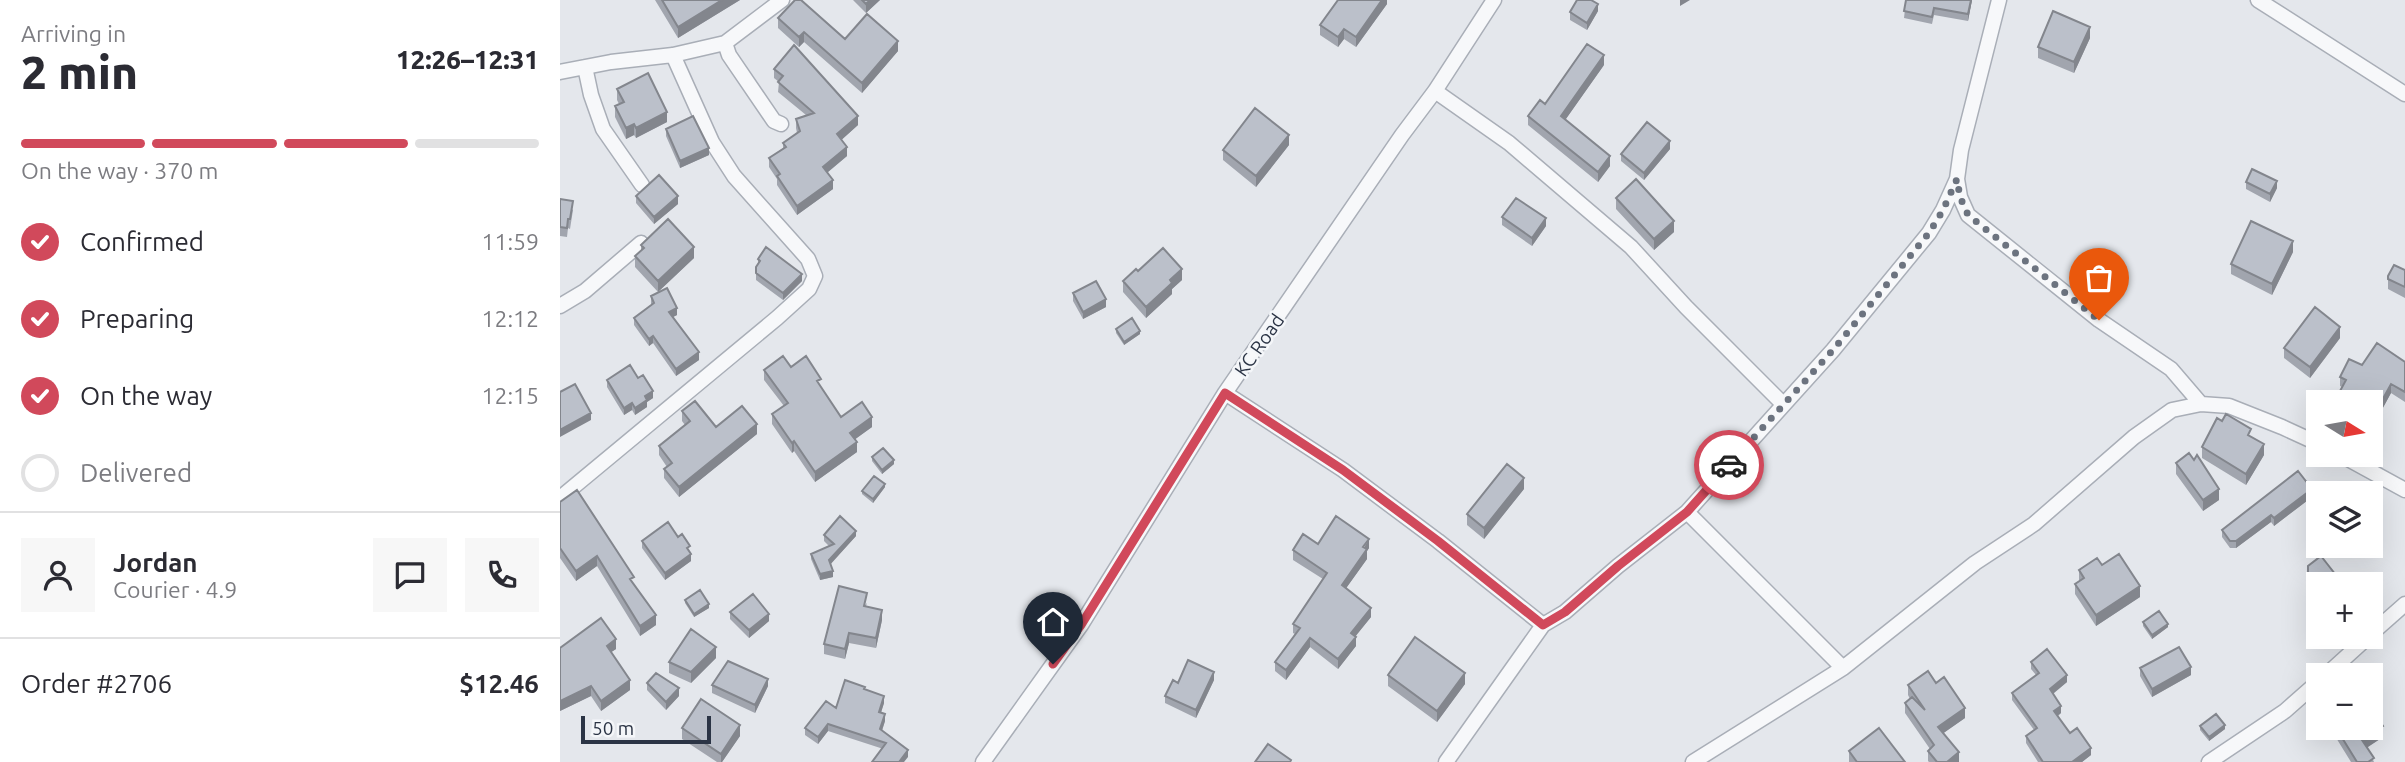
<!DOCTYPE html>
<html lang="en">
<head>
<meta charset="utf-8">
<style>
  body { margin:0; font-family:Ubuntu,sans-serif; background:#f7f7f7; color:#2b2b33; height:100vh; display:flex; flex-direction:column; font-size:26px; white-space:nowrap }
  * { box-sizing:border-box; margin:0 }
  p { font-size:23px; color:#7c7c81 }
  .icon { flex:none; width:38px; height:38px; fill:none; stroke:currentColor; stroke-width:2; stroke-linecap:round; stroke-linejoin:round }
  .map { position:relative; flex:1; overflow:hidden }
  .panel { display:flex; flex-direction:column; background:#fff; width:560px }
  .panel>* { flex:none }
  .needle { width:46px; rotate:101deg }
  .buttons { position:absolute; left:1746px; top:390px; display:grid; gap:14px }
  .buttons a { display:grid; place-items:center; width:77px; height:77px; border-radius:0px; background:#fff; box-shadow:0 7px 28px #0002; font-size:35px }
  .scale { position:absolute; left:21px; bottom:18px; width:130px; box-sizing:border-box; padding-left:7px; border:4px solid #2b3445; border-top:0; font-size:19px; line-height:24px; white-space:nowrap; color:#2b3445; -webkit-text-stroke:5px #f4f6f9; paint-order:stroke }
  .pin { position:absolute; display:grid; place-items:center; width:60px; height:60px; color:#fff; margin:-72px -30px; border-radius:50% 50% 50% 0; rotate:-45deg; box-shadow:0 0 7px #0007 }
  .pin .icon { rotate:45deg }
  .courier { position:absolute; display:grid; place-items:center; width:70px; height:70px; margin:-35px; border:5px solid #d1495b; border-radius:50%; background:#fff; color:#222; box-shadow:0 2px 9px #0007 }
  .head em { font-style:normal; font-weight:800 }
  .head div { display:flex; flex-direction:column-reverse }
  .head { display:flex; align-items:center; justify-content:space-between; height:119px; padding:0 21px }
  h1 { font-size:46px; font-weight:800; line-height:52px }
  .bar { display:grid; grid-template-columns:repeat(4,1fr); gap:10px 7px; align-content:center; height:84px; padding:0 21px }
  .bar i { height:9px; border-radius:5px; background:#e1e1e2 }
  .bar .selected { background:#d1495b }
  .bar p { grid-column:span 4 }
  .line { display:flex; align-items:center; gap:18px; padding:0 21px; border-top:2px solid #e1e1e2 }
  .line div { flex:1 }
  .round { display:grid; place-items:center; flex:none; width:74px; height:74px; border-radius:0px; background:#f7f7f7 }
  ol { padding:0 21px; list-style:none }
  li { display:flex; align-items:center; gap:21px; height:77px }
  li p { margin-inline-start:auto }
  li .icon { padding:7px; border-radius:50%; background:#d1495b; color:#fff; stroke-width:4 }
  li:last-child { color:#7c7c81 }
  li i { width:38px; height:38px; border:4px solid #e1e1e2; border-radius:50% }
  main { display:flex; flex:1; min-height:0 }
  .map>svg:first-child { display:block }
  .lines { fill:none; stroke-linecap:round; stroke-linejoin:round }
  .minor-casing { stroke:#a9aeb7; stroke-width:17 }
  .minor { stroke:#f7f8fa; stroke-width:14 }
  .wall { fill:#a1a5ae }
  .shaded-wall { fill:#83868d }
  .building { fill:#bbc0ca; stroke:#83868d; stroke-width:2 }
  .done { stroke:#6c737f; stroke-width:7; stroke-dasharray:0 12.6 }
  .route { stroke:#d1495b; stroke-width:9 }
  .labels { text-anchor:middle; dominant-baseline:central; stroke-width:5; stroke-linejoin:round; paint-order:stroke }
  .street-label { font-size:19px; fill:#2b3445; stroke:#f4f6f9 }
</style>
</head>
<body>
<main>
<section class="panel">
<div class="head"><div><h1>2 min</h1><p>Arriving in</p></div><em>12:26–12:31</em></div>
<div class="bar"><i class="selected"></i><i class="selected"></i><i class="selected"></i><i></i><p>On the way · 370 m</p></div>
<ol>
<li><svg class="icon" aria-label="check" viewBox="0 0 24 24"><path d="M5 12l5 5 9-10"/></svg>Confirmed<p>11:59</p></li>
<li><svg class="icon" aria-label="check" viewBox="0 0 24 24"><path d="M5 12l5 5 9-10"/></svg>Preparing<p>12:12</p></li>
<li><svg class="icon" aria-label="check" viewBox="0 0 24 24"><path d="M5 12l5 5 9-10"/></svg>On the way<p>12:15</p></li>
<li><i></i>Delivered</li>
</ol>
<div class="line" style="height:126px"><a class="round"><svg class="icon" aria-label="person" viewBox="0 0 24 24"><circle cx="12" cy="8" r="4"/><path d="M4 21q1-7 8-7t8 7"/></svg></a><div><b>Jordan</b><p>Courier · 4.9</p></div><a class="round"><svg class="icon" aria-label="chat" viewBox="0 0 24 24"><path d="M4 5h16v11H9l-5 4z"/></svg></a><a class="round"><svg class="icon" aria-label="phone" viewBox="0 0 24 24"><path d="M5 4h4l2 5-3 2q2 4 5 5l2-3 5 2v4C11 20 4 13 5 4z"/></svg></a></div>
<div class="line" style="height:91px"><div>Order #2706</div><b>$12.46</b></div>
</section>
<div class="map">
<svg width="1845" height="762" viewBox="0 0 1845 762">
  <rect width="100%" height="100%" fill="#e4e7ec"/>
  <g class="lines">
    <defs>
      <path id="minor" d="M1698 0 1845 94
        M165 43 169 55 214 121 221 124
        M25 67 31 95 43 129 82 185
        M0 72 51 62 113 55 165 43 222 0
        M875 91 949 143 1071 247 1126 307 1223 404
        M1397 179 1400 197 1408 215 1539 320 1611 369 1641 404
        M0 306 25 291 81 243
        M665 393 783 470 878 541 983 625
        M1781 455 1845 490
        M0 498 217 318 249 289 255 276 248 259 174 176 152 142 113 55
        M1127 512 1283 668
        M1811 634 1845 604
        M1765 676 1808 637
        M423 762 521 625 665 393 842 135 875 91 934 0
        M886 762 983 625 1005 612 1058 566 1127 512 1273 350 1369 233 1383 210 1397 179 1401 150 1439 0
        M1133 762 1283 668 1415 563 1474 524 1574 437 1612 410 1641 404 1669 406 1722 427 1759 444
        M1649 762 1725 711 1759 681"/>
    </defs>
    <use href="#minor" class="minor-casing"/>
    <use href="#minor" class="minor"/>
  </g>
  <path class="wall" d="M95 0H180L118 38Z
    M293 0H320L306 13Z
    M827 0V4L796 47 784 39 778 47 760 35V25Z
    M1346 0H1412L1408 21 1374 15 1372 24 1344 18Z
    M1038 11 1027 30 1010 20V12Z
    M218 18 285 39 338 51 302 93 244 42 239 47 218 28Z
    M1530 38 1514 73 1478 58V47Z
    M1044 65 1005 120 1050 166 1038 182 968 125V116Z
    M214 69 298 125 281 140 287 156 267 173 273 189 237 215 217 185V179L209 167V158L223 148V143L237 133 236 128V119L246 115 218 92 219 82 214 78Z
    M57 89 107 122 76 138 74 135 66 139 55 117V106L59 104 57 100Z
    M106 129 149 155 120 168 106 136Z
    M729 145 696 187 663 160V150Z
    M1110 149 1084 180 1061 161V154Z
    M1686 182 1717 188 1710 202 1686 189Z
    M76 196 118 204 94 224 76 203Z
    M1056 198 1114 232 1094 250 1056 209Z
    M0 199 13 210 10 229 8 228 7 237 0 236Z
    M942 217 986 226 972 246 942 225Z
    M81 245 134 258 98 292 117 315 113 317 139 360 116 376 93 343 89 346 74 325V318L91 305V296L98 292 75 267V256L81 251Z
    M1733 252 1712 295 1671 274V264Z
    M198 259 242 281 223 300 196 280V267L198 264Z
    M1845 270V298L1828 289V276Z
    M622 280 612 289V294L586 318 563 292V281Z
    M513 293 546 307 523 319 513 301Z
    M556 329 580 334 564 345 556 333Z
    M1780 338 1750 378 1724 358V348Z
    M1845 362V402L1831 393 1819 415 1811 411V402H1784L1780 401V391L1782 387 1780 386V377L1802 365Z
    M231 367 261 387 281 417 312 427 295 439 297 452 255 482 234 451 232 453 212 424V414L224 406 204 380V370Z
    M78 378 93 398 87 402V407L75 415 72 410 64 415 47 387V380Z
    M122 411 156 427 197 434 119 497 104 478V469L107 467 99 455V446L125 425 122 421Z
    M1691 437 1704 455 1686 485 1642 458V447Z
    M312 457 334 464 322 474 312 461Z
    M1634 460 1659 500 1643 511 1616 474V463Z
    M325 487 313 503 302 494V491Z
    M964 489 924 539 907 525V514Z
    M1752 497 1714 526 1711 522 1676 548H1670L1662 537V530Z
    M0 502 74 585 96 625 80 636 37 566 16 581 0 558Z
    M264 535 296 536 270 564 273 577 260 580 251 559V554L269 546 264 541Z
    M82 541 130 553 131 561 105 580 82 548Z
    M758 544 809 548 807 551V559L786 588 811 617 795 636 796 646 778 669 750 647 726 680 715 671V662L735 634 733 633V624L763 579 733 560V550Z
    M1748 566 1779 584H1759V594L1748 579Z
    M1519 570 1580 597 1536 626 1515 594V584L1519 581Z
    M125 600 149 608 134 617 125 603Z
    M307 603 306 606 322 620 316 648 289 643 285 659 264 654V644Z
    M170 612 209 621 189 638 170 619Z
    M41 618 56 649 51 652 70 690 41 711 31 696 0 711Z
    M1583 622 1608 627 1592 639 1583 626Z
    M156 658 131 683 109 673V662Z
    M1471 662 1507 682 1493 694 1501 713 1498 716 1510 733 1531 755 1522 762H1478L1466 743V736L1474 730 1452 700V693L1476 675 1471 669Z
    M1580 668 1631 675 1592 697 1580 676Z
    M828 675 905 684 877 722 828 686Z
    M654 680 636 718 605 703V696L618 683Z
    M87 683 119 696 106 710 87 690Z
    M1376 683 1405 718 1383 733 1399 762H1369L1368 761V751L1370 749 1345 713V703L1350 699 1348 695V685Z
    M152 685 208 686 195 713 152 693Z
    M305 690 324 703 321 712 325 721 322 731 348 757 268 731 258 744 245 735V728Z
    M1640 726 1665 729 1649 741 1640 730Z
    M122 728 180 736 162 762H157L122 739Z
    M1770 728H1811L1823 737 1807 747 1814 762H1791Z
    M1289 751 1345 762H1289Z"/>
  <path class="shaded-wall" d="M162 0H180L118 38V27Z
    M310 0H320L306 13V4Z
    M822 0H827V4L796 47V37Z
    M1120 0H1130L1120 6Z
    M1411 0H1412L1408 21V14Z
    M1038 4V11L1027 30V23Z
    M1530 27V38L1514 73V62Z
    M784 29V39L778 47V37Z
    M244 32V42L239 47V37Z
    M338 41V51L302 93V83Z
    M1044 55V65L1001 126V116Z
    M107 112V122L76 138V128Z
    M298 116V125L277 144V134Z
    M74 124V135L66 139V128Z
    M729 135V145L696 187V176Z
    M1110 141V149L1084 180V173Z
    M287 147V156L263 176V167Z
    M149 148V155L120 168V161Z
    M1050 156V166L1038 182V172Z
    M273 180V189L237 215V206Z
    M1717 181V188L1710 202V194Z
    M118 196V204L94 224V217Z
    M986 218V226L972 246V238Z
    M1114 221V232L1094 250V239Z
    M1733 241V252L1712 295V284Z
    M134 247V258L98 292V281Z
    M622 269V280L612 289V294L586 318V307L610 280Z
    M242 274V281L223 300V293Z
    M546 299V307L523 319V312Z
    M117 308V315L109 319V312Z
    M1780 327V338L1750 378V367Z
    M580 331V334L564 345V342Z
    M93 336V343L89 346V339Z
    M139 352V360L116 376V369Z
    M1831 384V393L1819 415V406Z
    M93 391V398L87 402V407L75 415V408L85 396Z
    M72 403V410L64 415V408Z
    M31 413V420L0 437V430Z
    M312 417V427L290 443V433Z
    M197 424V434L119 497V487Z
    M234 441V451L232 453V443Z
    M297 442V452L255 482V472Z
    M1704 444V455L1686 485V474Z
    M334 460V464L322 474V470Z
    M964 478V489L924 539V528Z
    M325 484V487L313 503V499Z
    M1659 489V500L1643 511V500Z
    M1752 489V497L1714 526V518Z
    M1711 515V522L1676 548V541Z
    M296 531V536L269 566V560Z
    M809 539V548L807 551V559L782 594V585Z
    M131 554V561L105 580V573Z
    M37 556V566L16 581V571Z
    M273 571V577L260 580V574Z
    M1779 579V584H1772Z
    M1580 586V597L1536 626V615Z
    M149 604V608L134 617V614Z
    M811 608V617L791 642V633Z
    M322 610V620L316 648V638Z
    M209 614V621L189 638V630Z
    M96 615V625L80 636V626Z
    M1608 624V627L1592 639V635Z
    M289 633V643L285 659V649Z
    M796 637V646L778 669V659Z
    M750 638V647L726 680V670Z
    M56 639V649L47 655V646Z
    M156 647V658L131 683V672Z
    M1631 667V675L1592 697V689Z
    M654 672V680L636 718V710Z
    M905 673V684L877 722V711Z
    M1507 675V682L1490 696V689Z
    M208 679V686L195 713V705Z
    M70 680V690L41 711V701Z
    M31 686V696L0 711V701Z
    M119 688V696L106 710V702Z
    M324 696V703L319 719V712Z
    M1501 706V713L1494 718V711Z
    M1405 708V718L1378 737V727Z
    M325 714V721L320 736V729Z
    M268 724V731L258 744V737Z
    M180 725V736L162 762H161V754Z
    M1665 725V729L1649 741V737Z
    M1823 726V737L1802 751V740Z
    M1531 748V755L1522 762H1512Z
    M348 750V757L344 762H339Z
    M1399 752V762H1387Z"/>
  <path class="building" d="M102 0H162L118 27Z
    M235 0H241L285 39 307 14 338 41 302 83 244 32 239 37 218 18Z
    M302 0H310L306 4Z
    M778 0H822L796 37 784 29 778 37 760 25Z
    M1017 0H1031L1038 4 1027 23 1010 12Z
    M1346 0H1411L1408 14 1374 8 1372 17 1344 11Z
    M1493 11 1530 27 1514 62 1478 47Z
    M1027 44 1044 55 1001 116 1050 156 1038 172 968 116 980 100 985 104Z
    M234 45 298 116 277 134 287 147 263 167 273 180 237 206 217 176 220 174 209 158 226 147 223 143 240 131 236 119 254 113 218 82 223 76 214 69Z
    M88 73 107 112 76 128 74 124 66 128 55 106 64 102 57 89Z
    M695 108 729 135 696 176 663 150Z
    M133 116 149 148 120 161 106 129Z
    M1087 122 1110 141 1084 173 1061 154Z
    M1692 169 1717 181 1710 194 1686 182Z
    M99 175 118 196 94 217 76 196Z
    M1076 179 1114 221 1094 239 1056 198Z
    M956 198 986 218 972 238 942 217Z
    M0 199 13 201 10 219H8L7 228 0 227Z
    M108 219 134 247 98 281 75 256 84 248 81 245Z
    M1691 221 1733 241 1712 284 1671 264Z
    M206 247 242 274 223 293 196 273V267L200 261 198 259Z
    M603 248 622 269 610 280 612 283 586 307 563 281 576 269 578 271Z
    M1834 265 1845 270V287L1828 279V276Z
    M536 281 546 299 523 312 513 293Z
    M107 288 117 308 109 312 139 352 116 369 93 336 89 339 74 318 94 303 91 296Z
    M1755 307 1780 327 1750 367 1724 348Z
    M572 318 580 331 564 342 556 329Z
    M1817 343 1845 362V392L1831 384 1819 406 1804 397 1801 402 1780 391 1786 380 1780 377 1789 359 1802 365Z
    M223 356 231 367 246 356 261 379 257 381 281 417 302 402 312 417 290 433 297 442 255 472 234 441 232 443 212 414 228 403 204 370Z
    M70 365 78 378 83 375 93 391 85 396 87 400 75 408 72 403 64 408 47 380Z
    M15 384 31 413 0 430V392Z
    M135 401 156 427 182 406 197 424 119 487 104 469 112 463 99 446 130 421 122 411Z
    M1666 414 1691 429 1688 435 1704 444 1686 474 1642 447 1657 418 1662 421Z
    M323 448 334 460 322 470 312 457Z
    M1629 453 1634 460 1637 455 1659 489 1643 500 1616 463Z
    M947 464 964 478 924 528 907 514Z
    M1738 471 1752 489 1714 518 1711 515 1676 541H1670L1662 530Z
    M314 476 325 484 313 499 302 491Z
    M17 490 74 577 70 579 96 615 80 626 37 556 16 571 0 548V502Z
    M280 516 296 531 269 560 273 571 260 574 251 554 274 544 264 535Z
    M776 516 809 539 803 547 807 549 782 585 811 608 791 633 796 637 778 659 750 638 726 670 715 662 740 628 733 624 767 573 733 550 743 534 758 544Z
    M108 522 118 537 122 534 130 546 127 548 131 554 105 573 82 541Z
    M1559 554 1580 586 1536 615 1515 584 1524 578 1519 570 1537 558 1542 565Z
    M1761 556 1779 579 1772 584H1759V586L1748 572V566Z
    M279 586 307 593 304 606 322 610 316 638 289 633 285 649 264 644Z
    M140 590 149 604 134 614 125 600Z
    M193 594 209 614 189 630 170 612Z
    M1599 611 1608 624 1592 635 1583 622Z
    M41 618 56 639 47 646 70 680 41 701 31 686 0 701V648Z
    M131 629 156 647 131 672 109 662Z
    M855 637 905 673 877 711 828 675Z
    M1619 647 1631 667 1592 689 1580 668Z
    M1487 649 1507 675 1490 689 1501 706 1494 711 1510 733 1517 728 1531 748 1512 762H1483L1466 736 1477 728 1452 693 1479 673 1471 662Z
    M628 660 654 672 636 710 605 696 613 680 618 683Z
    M168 661 208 679 195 705 152 685Z
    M1368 671 1376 683 1384 677 1405 708 1378 727 1399 752 1387 762H1377L1368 751 1374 745 1345 703 1352 697 1365 710 1348 685Z
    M96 673 119 688 106 702 87 683Z
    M285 680 305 687 304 689 324 696 319 712 325 714 320 729 348 750 339 762H312L326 743 268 724 258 737 245 728 266 701 276 708Z
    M141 699 180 725 161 754 122 728Z
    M1811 709 1823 726 1802 740 1814 758 1808 762H1797L1776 728H1811Z
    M1656 714 1665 725 1649 737 1640 726Z
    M1319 728 1345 762H1297L1289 751Z
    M708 744 731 760 730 762H695Z"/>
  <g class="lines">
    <path class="done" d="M1169 465 1273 350 1369 233 1383 210 1397 179 1400 197 1408 215 1539 320"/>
    <path class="route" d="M493 664 521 625 665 393 783 470 878 541 983 625 1005 612 1058 566 1127 512 1169 465"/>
  </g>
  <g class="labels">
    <g class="street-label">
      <text transform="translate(699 345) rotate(-55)">KC Road</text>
    </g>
  </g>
</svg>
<div class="buttons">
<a><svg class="needle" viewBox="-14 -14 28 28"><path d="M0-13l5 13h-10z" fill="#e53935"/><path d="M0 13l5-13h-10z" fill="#7c7c81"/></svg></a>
<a><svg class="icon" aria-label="layers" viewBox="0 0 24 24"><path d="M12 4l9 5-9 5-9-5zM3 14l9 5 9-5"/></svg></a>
<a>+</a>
<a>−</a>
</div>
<div class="scale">50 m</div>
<div class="pin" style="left:1539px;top:320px;background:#ea580c"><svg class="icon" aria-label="bag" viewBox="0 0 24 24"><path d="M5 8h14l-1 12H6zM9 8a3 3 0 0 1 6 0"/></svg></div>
<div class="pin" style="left:493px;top:664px;background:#1f2937"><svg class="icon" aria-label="home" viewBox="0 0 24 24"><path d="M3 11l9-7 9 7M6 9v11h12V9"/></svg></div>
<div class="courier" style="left:1169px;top:465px"><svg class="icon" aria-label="car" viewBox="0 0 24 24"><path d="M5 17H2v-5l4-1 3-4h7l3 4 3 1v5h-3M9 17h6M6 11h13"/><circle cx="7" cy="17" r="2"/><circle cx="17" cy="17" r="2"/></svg></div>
</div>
</main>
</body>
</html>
